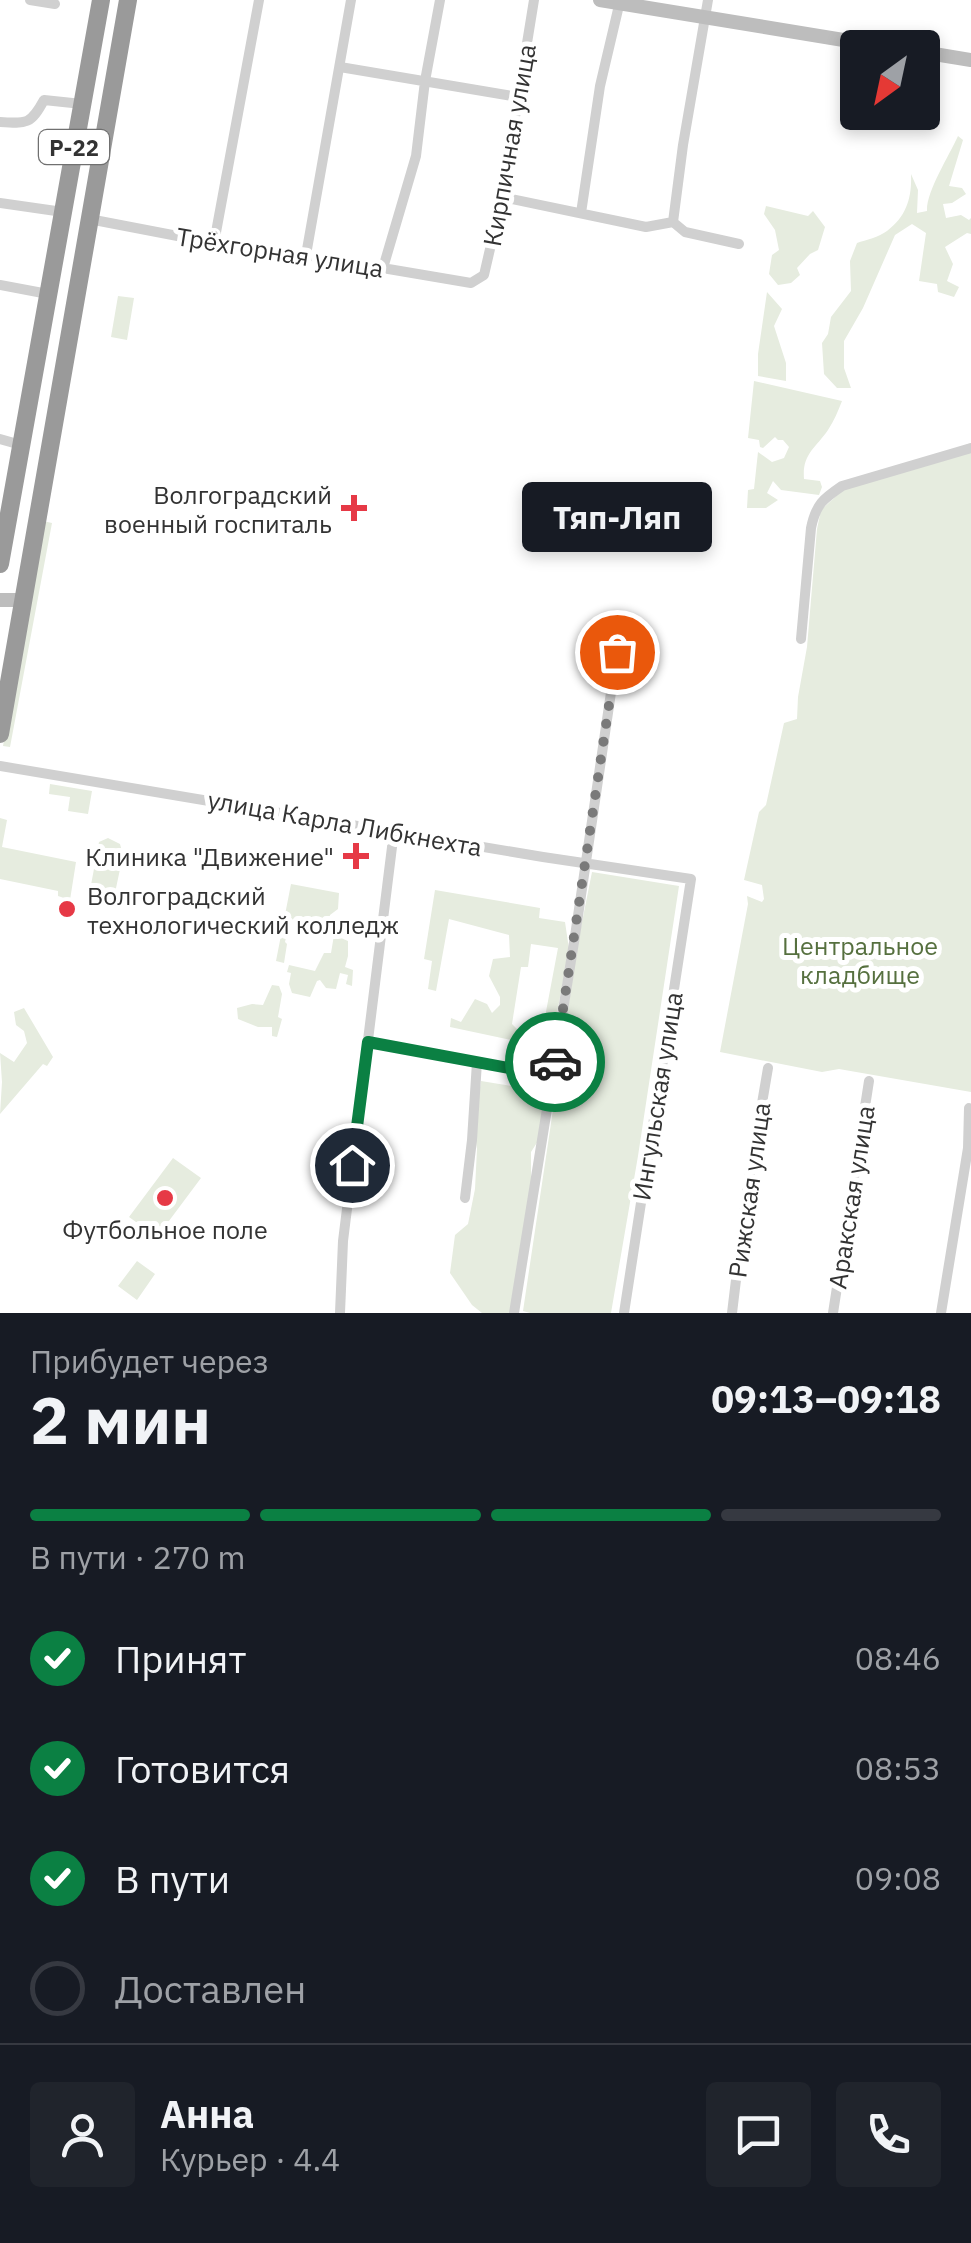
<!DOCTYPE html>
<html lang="ru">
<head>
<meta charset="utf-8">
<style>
  body { margin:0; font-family:"IBM Plex Sans",sans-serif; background:#20242c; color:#f1f3f6; height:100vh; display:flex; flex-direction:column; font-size:38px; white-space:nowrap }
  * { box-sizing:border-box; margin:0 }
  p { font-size:32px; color:#9ea1a6 }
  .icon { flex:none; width:55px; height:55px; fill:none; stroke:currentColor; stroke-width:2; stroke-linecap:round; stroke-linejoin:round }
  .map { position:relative; height:1313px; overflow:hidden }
  .details { display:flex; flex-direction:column; background:#171b24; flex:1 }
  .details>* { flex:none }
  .needle { width:65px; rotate:213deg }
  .buttons { position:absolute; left:840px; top:30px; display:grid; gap:20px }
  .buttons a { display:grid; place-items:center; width:100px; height:100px; border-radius:10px; background:#171b24; box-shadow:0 5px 15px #0003; font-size:50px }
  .pin { position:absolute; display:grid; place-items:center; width:85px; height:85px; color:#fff; margin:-42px; border:5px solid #fff; border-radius:50%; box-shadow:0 2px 10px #0007 }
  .courier { position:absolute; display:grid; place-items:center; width:100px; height:100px; margin:-50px; border:8px solid #0b8043; border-radius:50%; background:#fff; color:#222; box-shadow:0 2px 12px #0007 }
  .bubble { position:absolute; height:70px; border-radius:10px; background:#171b24; box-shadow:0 5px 15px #0003; font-size:32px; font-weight:800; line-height:70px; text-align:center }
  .head em { font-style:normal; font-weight:800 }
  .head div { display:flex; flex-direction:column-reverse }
  .head { display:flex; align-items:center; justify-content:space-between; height:170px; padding:0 30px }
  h1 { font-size:65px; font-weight:800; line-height:75px }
  .bar { display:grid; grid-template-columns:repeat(4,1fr); gap:15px 10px; align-content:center; height:120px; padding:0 30px }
  .bar i { height:12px; border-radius:8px; background:#363941 }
  .bar .active { background:#0b8043 }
  .bar p { grid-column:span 4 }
  .line { display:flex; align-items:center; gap:25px; padding:0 30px; border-top:2px solid #363941 }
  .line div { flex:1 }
  .round { display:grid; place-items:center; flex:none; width:105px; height:105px; border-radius:10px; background:#20242c }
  ol { padding:0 30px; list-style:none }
  li { display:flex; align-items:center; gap:30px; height:110px }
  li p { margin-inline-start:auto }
  li .icon { padding:10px; border-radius:50%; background:#0b8043; color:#fff; stroke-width:4 }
  li:last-child { color:#9ea1a6 }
  li i { width:55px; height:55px; border:5px solid #363941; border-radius:50% }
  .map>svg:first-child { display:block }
  .green { fill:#e6ecdf }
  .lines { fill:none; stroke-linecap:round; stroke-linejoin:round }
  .street { stroke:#d0d0d0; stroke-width:10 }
  .secondary { stroke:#bdbdbd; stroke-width:14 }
  .highway { stroke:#9a9a9a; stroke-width:18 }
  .done { stroke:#7a7a7a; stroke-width:10; stroke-dasharray:0 18 }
  .route { stroke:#0b8043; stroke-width:12 }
  .poi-dot { fill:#e63946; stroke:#fff; stroke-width:4 }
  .labels { text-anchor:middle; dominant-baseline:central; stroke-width:10; stroke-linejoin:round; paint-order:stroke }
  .shield { fill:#fff; stroke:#707070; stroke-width:2.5 }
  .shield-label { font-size:22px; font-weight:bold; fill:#333 }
  .street-label { font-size:25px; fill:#333; stroke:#fff }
  .poi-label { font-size:25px; fill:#333; stroke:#fff; text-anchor:end }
  .park-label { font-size:25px; fill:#56703f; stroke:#fff }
</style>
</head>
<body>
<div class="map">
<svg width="971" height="1313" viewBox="0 0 971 1313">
  <rect width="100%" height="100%" fill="#fff"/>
  <path class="green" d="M958 136 963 140 949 186 962 188 966 194 952 203 943 204 946 218 961 215 969 220 971 218V234L967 233 945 247 953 264 947 281 959 287 954 297 938 292 937 284 919 281 926 233 912 224 895 235 863 308 844 341V368L851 388H837L824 374 822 343 828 334 831 317 851 291 850 261 857 243C866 240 879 237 887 231 907 216 912 197 911 174L918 190 917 213 927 211C926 192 949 156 958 136Z
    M766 206 808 216 813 211 825 227 818 250 810 254 797 268 800 275 791 283 778 285 769 274 772 255 779 250 775 230 764 214Z
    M767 292 782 309 774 326 786 363V381L758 376V354Z
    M118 296 134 298 127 340 111 337Z
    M754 381 842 401C838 411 834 421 828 430 815 449 802 454 804 479L820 481 822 487 819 495 781 490 773 481 767 493 778 500 766 508H747L748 490 754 489 758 452 772 462 784 458 789 447 783 440H778L775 437 763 448 760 447 759 440 748 438Z
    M971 443V1092L839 1069 822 1072 720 1052 748 904 747 896 762 902 764 899 762 885 744 880 759 812 766 805 784 723 797 719 798 697 807 647 817 529 821 510 845 488Z
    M43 521 52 523 10 747 3 746Z
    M50 784 92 791 88 814 68 811 70 797 49 794Z
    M0 818 7 820 2 847 76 862 70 900 58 896V891L0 879Z
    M108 838 120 844 123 855 112 907 88 901 99 842Z
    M592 872 679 886 638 1156 611 1313H530L523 1311 578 942Z
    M291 884 339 893 338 909 330 915 328 926 290 919 285 942 287 944 284 963 276 961Z
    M435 890 540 908 539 918 565 922 569 949 546 1072 535 1070 558 948 531 944 528 967H521L512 1024 518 1030 516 1041 450 1027 451 1018 461 1022 475 999 487 1004 492 1013 500 1005V997L489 976 493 959 510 957 509 935 449 919 436 991 428 989 432 961 424 959Z
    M334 935 348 941V956L345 967 353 970 352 986 346 984 348 975 340 973 336 989 326 988 320 980 317 981 310 997 292 993 289 984 291 973 287 972 289 965 315 971 324 953H331Z
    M272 985 279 986 282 994 278 1017 282 1019 277 1037 272 1036V1027H258L238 1019 237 1008 252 1004 263 1005Z
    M24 1008 53 1057 47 1066 43 1064 0 1114 2 1082 0 1053 14 1062 27 1043 24 1031 16 1025 14 1012Z
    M481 1081 530 1089 539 1088 543 1109 538 1141 531 1152V1185L510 1313H482L472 1305 450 1273 455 1235 468 1224 475 1189 477 1149 474 1127Z
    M173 1158 201 1178 157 1237 129 1217Z
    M137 1261 155 1274 137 1300 118 1286Z"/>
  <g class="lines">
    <path class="street" d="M30 0 55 4
      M340 67 518 97
      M0 122C27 124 31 124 44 100L82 104
      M502 197 646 227 673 222 685 232 739 244
      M0 203 63 212
      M581 213 600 86 620 1
      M89 219 214 243 306 255 471 283 484 275 502 197 534 0
      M673 222 683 145 708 0
      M214 243 259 0
      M306 255 351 0
      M383 268 416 156 425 81 440 0
      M0 285 48 294
      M0 439 21 445
      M801 639 811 528C816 504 823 499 842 486L971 448
      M0 766 543 857 691 879 624 1313
      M368 1042 477 1062
      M465 1198 472 1140 477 1062 552 1076
      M340 1313 343 1241 394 831
      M514 1313 575 936 617 652
      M732 1313 746 1197 768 1068
      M833 1313 869 1081
      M941 1313 968 1148 969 1108"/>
    <path class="secondary" d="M600 0 892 48
      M922 52 971 60
      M0 600H23"/>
    <path class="highway" d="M0 564 101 0
      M0 734 128 0"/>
  </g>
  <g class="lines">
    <path class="done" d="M555 1062 617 652"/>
    <path class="route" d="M352 1165 368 1042 552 1076 555 1062"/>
  </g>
  <g class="poi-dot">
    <path d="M349 493h10v10h10v10h-10v10h-10v-10h-10v-10h10z"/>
    <path d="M351 841h10v10h10v10h-10v10h-10v-10h-10v-10h10z"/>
    <circle cx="67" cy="909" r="10"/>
    <circle cx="165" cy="1198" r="10"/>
  </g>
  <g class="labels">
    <rect class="shield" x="39" y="130" width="70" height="34" rx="8"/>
    <g class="shield-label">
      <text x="74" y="147">Р-22</text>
    </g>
    <g class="street-label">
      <text transform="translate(509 145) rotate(-80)">Кирпичная улица</text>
      <text transform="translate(280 252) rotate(9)">Трёхгорная улица</text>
      <text transform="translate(345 823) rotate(10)">улица Карла Либкнехта</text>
      <text transform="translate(657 1096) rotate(-81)">Ингульская улица</text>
      <text transform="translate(749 1190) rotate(-82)">Рижская улица</text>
      <text transform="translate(851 1197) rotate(-81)">Аракская улица</text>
    </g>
    <g class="poi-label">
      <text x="332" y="494">Волгоградский<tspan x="332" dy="29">военный госпиталь</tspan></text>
      <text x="334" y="856">Клиника "Движение"</text>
      <text x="87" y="895" text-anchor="start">Волгоградский<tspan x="87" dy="29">технологический колледж</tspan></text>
      <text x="165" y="1229" text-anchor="middle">Футбольное поле</text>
    </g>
    <g class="park-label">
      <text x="860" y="945">Центральное<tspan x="860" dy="29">кладбище</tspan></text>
    </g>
  </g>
</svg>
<div class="buttons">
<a><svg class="needle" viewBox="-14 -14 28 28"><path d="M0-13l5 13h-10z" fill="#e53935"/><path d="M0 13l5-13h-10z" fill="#9ea1a6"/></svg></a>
</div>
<div class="pin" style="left:617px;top:652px;background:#ea580c"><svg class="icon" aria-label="bag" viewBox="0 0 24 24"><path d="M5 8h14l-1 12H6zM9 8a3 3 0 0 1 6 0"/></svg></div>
<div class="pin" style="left:352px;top:1165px;background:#1f2937"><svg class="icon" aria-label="home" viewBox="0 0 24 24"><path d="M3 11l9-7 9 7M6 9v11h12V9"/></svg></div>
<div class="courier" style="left:555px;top:1062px"><svg class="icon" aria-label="car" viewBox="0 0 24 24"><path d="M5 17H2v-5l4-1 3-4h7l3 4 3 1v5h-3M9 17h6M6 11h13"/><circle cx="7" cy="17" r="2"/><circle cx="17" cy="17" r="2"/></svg></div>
<div class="bubble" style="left:522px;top:482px;width:190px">Тяп-Ляп</div>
</div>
<section class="details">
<div class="head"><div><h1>2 мин</h1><p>Прибудет через</p></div><em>09:13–09:18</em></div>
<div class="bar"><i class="active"></i><i class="active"></i><i class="active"></i><i></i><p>В пути · 270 m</p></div>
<ol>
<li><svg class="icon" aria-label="check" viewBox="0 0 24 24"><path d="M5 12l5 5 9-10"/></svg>Принят<p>08:46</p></li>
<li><svg class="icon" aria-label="check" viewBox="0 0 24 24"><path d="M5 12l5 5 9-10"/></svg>Готовится<p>08:53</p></li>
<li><svg class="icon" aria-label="check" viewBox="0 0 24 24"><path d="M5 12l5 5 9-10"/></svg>В пути<p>09:08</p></li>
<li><i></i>Доставлен</li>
</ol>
<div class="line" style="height:180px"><a class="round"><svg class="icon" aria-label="person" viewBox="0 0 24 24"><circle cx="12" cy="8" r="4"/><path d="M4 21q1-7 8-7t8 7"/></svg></a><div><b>Анна</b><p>Курьер · 4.4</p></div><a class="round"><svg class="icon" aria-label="chat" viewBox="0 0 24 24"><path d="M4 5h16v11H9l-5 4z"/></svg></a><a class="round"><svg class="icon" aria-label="phone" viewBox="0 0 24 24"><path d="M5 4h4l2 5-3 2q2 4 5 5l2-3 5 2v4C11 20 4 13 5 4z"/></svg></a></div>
</section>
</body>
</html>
